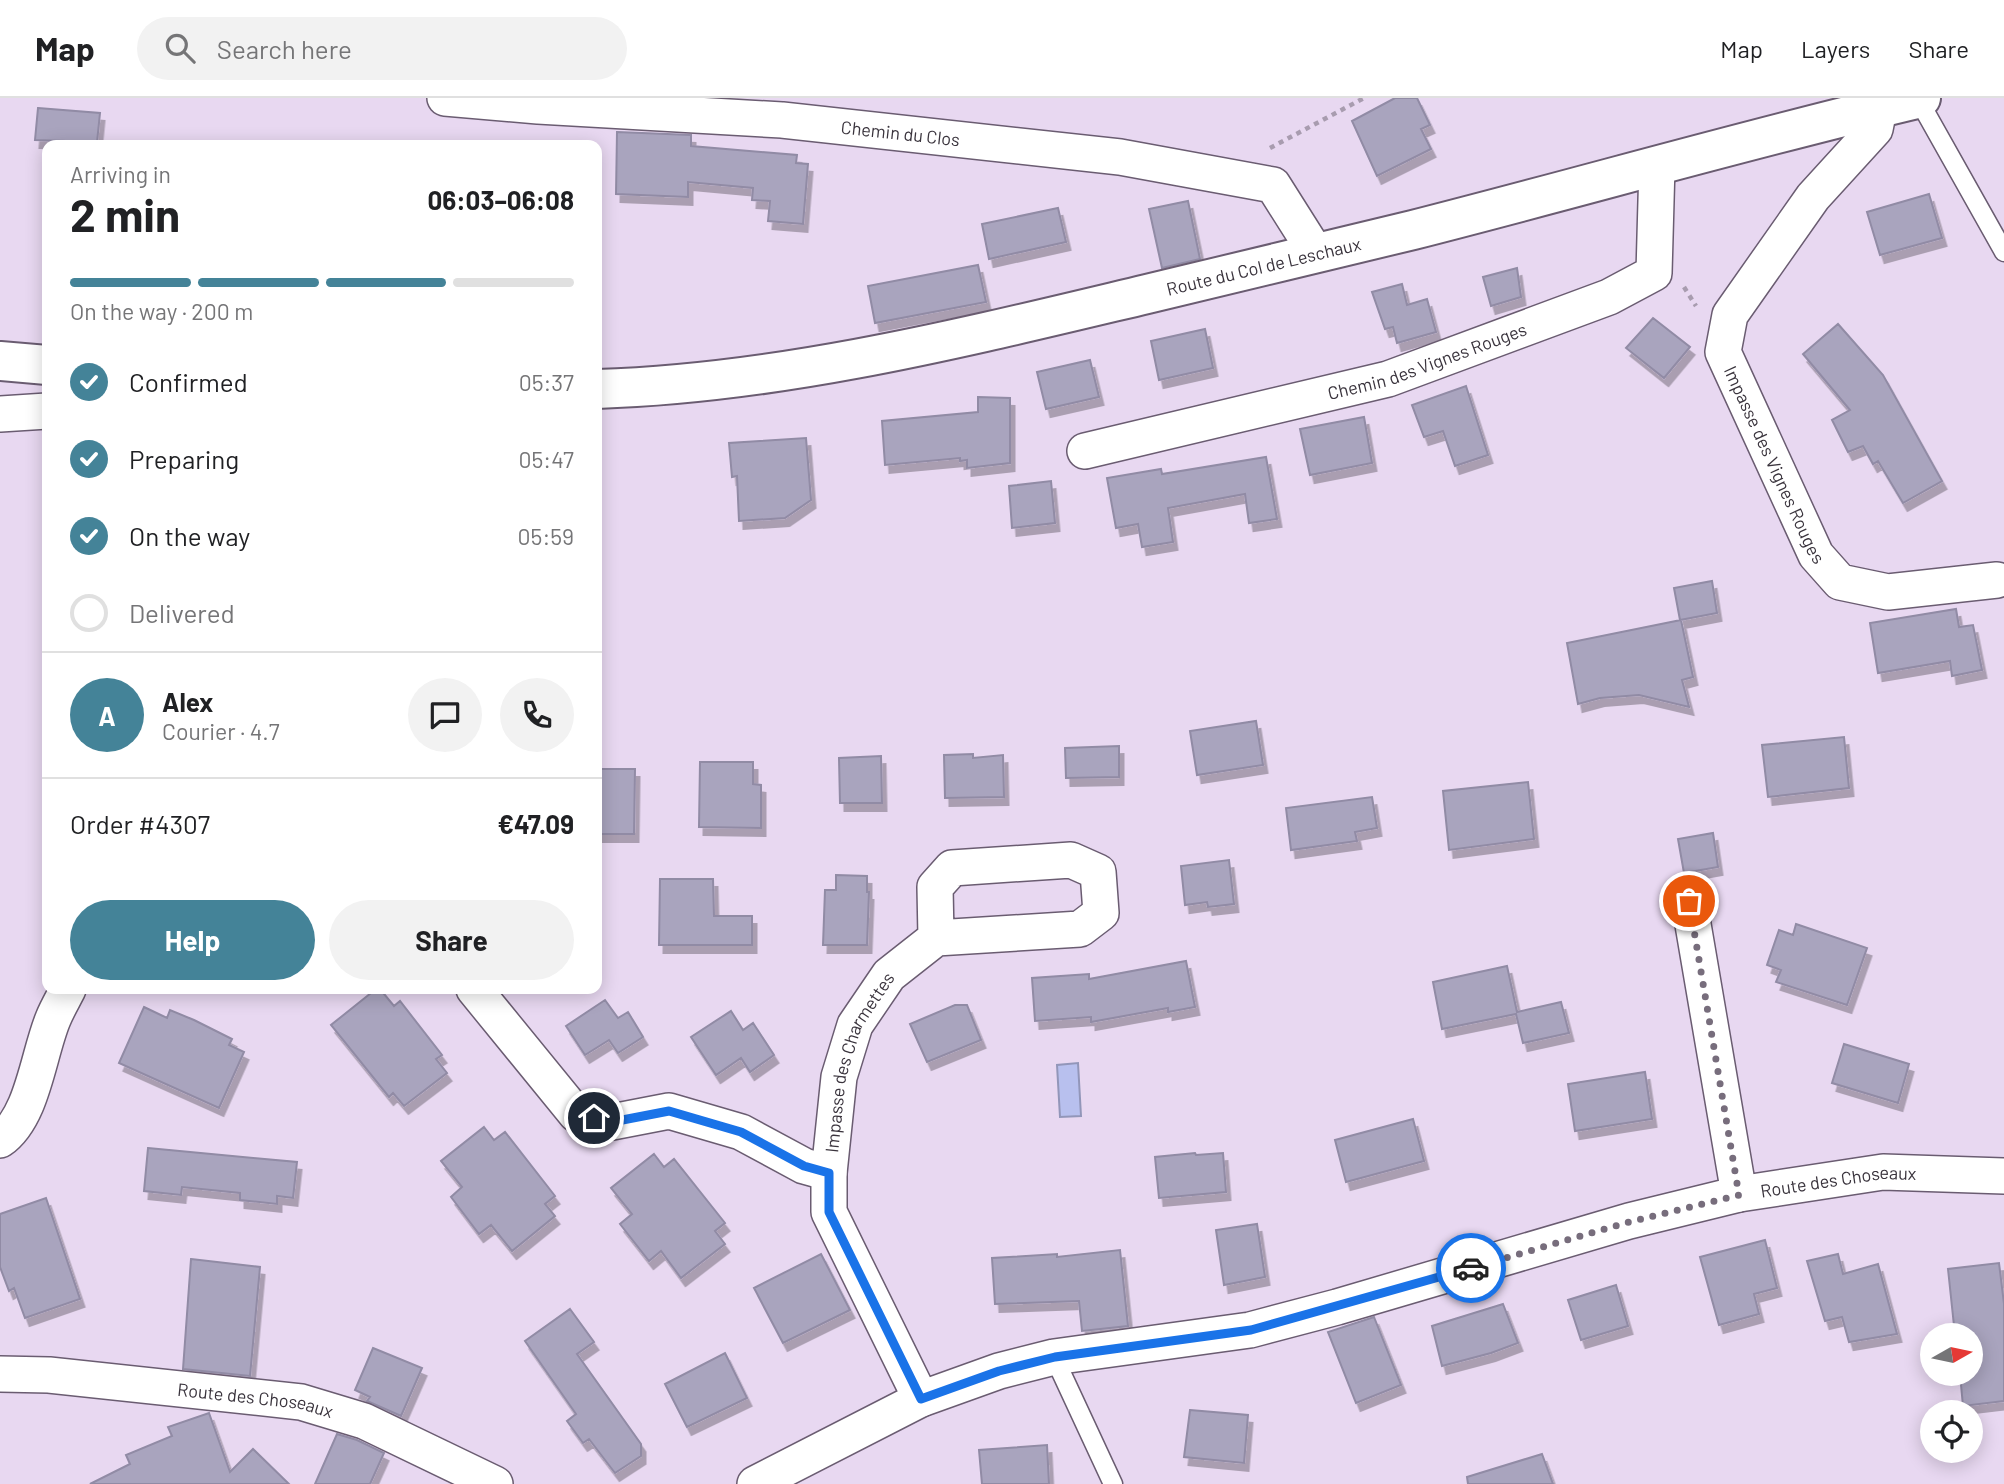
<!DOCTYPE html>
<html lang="en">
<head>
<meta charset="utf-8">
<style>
  body { margin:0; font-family:Barlow,sans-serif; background:#f2f2f2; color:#202124; height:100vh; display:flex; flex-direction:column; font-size:26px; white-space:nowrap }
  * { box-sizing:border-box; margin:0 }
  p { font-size:23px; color:#757577 }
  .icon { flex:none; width:38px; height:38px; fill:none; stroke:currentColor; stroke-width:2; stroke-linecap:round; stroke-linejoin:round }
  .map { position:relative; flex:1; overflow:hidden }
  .drawer { position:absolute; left:42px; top:42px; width:560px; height:854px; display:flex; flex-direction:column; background:#fff; border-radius:14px; box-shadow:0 4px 18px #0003 }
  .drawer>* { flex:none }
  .needle { width:46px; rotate:81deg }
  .tools { position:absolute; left:1920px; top:1225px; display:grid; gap:14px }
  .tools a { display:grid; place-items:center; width:63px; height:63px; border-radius:50%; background:#fff; box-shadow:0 4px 18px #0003; font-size:35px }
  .pin { position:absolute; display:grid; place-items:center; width:60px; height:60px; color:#fff; margin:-30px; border:4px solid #fff; border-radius:50%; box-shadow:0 2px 7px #0007 }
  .courier { position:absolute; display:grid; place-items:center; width:70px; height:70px; margin:-35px; border:5px solid #1a73e8; border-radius:50%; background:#fff; color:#222; box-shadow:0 2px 9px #0007 }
  .head em { font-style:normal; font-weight:700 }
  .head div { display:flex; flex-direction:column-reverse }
  .head { display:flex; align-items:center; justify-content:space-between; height:119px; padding:0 28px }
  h1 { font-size:46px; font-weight:700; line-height:52px }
  .bar { display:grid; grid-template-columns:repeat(4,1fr); gap:10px 7px; align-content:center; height:84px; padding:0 28px }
  .bar i { height:9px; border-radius:5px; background:#e0e0e0 }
  .bar .active { background:#448398 }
  .bar p { grid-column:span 4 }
  .line { display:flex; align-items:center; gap:18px; padding:0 28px; border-top:2px solid #e0e0e0 }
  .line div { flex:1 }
  .round { display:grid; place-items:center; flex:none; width:74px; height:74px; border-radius:37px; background:#f2f2f2 }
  ol { padding:0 28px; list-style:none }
  li { display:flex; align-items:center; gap:21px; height:77px }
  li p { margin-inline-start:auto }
  li .icon { padding:7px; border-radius:50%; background:#448398; color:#fff; stroke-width:4 }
  li:last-child { color:#757577 }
  li i { width:38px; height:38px; border:4px solid #e0e0e0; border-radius:50% }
  .action { display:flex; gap:14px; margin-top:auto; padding:14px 28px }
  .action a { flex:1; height:80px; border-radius:42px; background:#448398; color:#fff; font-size:28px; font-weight:700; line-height:80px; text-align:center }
  .action a+a { background:#f2f2f2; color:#202124 }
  header { display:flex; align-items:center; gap:42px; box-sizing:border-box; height:98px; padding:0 35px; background:#fff; border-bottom:2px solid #e0e0e0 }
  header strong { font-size:33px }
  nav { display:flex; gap:38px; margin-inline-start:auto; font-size:24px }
  .search { width:490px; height:63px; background:#f2f2f2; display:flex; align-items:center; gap:18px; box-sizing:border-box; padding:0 24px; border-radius:38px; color:#757577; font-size:26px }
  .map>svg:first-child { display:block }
  .water { fill:#b8c0ee; stroke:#9296b9; stroke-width:2 }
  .building { fill:#a9a4be; stroke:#918ba5; stroke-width:2; filter:url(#shadow) }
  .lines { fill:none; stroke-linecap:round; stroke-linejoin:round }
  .service-casing { stroke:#6a5c71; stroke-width:21 }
  .minor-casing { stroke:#6a5c71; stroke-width:38 }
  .secondary-casing { stroke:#6a5c71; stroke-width:42 }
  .path { stroke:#a89caf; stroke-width:4.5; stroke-dasharray:5 5; stroke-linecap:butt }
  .service { stroke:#fff; stroke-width:18 }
  .minor { stroke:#fff; stroke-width:35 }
  .secondary { stroke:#fff; stroke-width:38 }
  .done { stroke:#776d7c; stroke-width:7; stroke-dasharray:0 12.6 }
  .route { stroke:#1a73e8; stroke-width:9 }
  .labels { text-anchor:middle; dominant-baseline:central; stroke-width:6; stroke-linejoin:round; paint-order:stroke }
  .street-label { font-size:18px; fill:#3a343d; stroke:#f5e5ff }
</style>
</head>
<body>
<header>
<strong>Map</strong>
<div class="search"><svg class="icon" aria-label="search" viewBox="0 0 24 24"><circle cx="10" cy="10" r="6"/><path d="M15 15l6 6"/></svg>Search here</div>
<nav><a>Map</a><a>Layers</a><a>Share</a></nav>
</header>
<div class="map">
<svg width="2004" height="1386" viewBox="0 0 2004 1386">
  <defs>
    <filter id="shadow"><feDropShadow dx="4.5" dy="8" stdDeviation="0" flood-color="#0004"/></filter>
  </defs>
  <rect width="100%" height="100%" fill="#e8d8f1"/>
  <path class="water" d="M1078 965 1081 1018 1060 1019 1057 967Z"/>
  <path class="building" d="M1395 0H1417L1430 27 1421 31 1431 51 1377 78 1352 23Z
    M38 10 100 15 97 44 35 42Z
    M617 34 691 37V48L797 57 796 65 808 66 803 126 768 123 770 103 752 102 753 90 688 84V99L616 96Z
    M1929 96 1942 140 1880 157 1867 114Z
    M1188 103 1200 161 1162 170 1149 111Z
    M1058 110 1066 144 989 161 982 126Z
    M978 167 986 204 875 225 868 188Z
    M1517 170 1521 199 1491 208 1483 179Z
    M1402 186 1407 207 1427 201 1436 234 1397 245 1393 229 1385 231 1372 194Z
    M1653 220 1690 249 1664 280 1626 250Z
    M1838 226 1883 277 1942 383 1903 405 1878 363 1873 366 1863 348 1848 354 1832 322 1850 312 1803 256Z
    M1205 231 1213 270 1159 282 1151 243Z
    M1090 262 1099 299 1046 311 1037 274Z
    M1466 288 1488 357 1455 368 1443 333 1424 339 1412 307Z
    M978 299 1010 300V365L967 370V362L960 363V360L885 367 882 323 978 314Z
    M1364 319 1372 365 1310 377 1300 331Z
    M806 340 811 402 785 420 739 423 737 378 732 379 729 345Z
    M1266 359 1277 421 1249 425 1245 396 1168 410 1173 444 1142 449 1138 426 1116 430 1107 380 1161 371 1162 376Z
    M1051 383 1055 425 1012 430 1009 388Z
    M1712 483 1717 515 1680 522 1674 490Z
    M1956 511 1959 529 1973 527 1982 572 1952 578 1950 563 1878 575 1870 525Z
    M1681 522 1693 579 1682 582 1689 609 1639 597 1600 600 1578 606 1567 545Z
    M1256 623 1263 667 1197 677 1190 633Z
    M1844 639 1849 690 1768 699 1762 647Z
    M1119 648V679L1066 680 1065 650Z
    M973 656V660L1003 657 1004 699 945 700 944 657Z
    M881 658 882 705H840L839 660Z
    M700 664H753V686L761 687V730L699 729Z
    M597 671H635L634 736H597Z
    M1528 684 1534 741 1449 752 1443 693Z
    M1372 699 1377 730 1355 734 1357 743 1291 752 1286 710Z
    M1713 735 1718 769 1684 775 1678 741Z
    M1229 762 1234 806 1208 809 1207 804 1185 807 1181 768Z
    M836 777 867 778V794H869L867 847H823L825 792H836Z
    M660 781H713L714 818H752V847H659Z
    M1796 826 1867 850 1847 907 1776 884 1781 872 1767 867 1779 832 1793 837Z
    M1186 863 1195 909 1168 914V910L1091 924V919L1035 923 1032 880 1089 876V881Z
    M1507 868 1517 914 1561 904 1569 935 1523 945 1516 916 1442 931 1433 884Z
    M376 891H380L394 908 400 903 442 957 436 961 447 975 404 1008 393 995 389 999 331 927Z
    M605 902 618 920 628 914 643 939 618 955 609 942 585 957 566 928Z
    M955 907H967L981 942 927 964 910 926Z
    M144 909 167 920 170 912 194 922 232 941 229 947 244 954 219 1010 119 965Z
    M731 913 743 932 753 925 774 957 750 974 741 960 716 977 691 939Z
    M1844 946 1909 966 1898 1005 1832 985Z
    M1645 974 1652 1021 1575 1033 1568 986Z
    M1413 1021 1424 1063 1346 1084 1335 1042Z
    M484 1029 494 1042 505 1034 555 1098 545 1106 555 1118 512 1153 491 1127 479 1136 451 1099 462 1089 441 1063Z
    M148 1050 297 1064 293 1100 277 1098V1106L240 1102V1095L182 1089 181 1097 144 1093Z
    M1195 1055 1196 1057 1223 1055 1226 1094 1159 1100 1155 1059Z
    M654 1056 664 1069 674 1061 725 1125 715 1133 725 1146 681 1180 661 1153 649 1163 620 1126 632 1116 611 1090Z
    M46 1100 80 1201 25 1220 14 1190 9 1193 0 1169V1116Z
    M1257 1126 1265 1179 1224 1187 1216 1132Z
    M1765 1142 1777 1190 1754 1196 1759 1216 1719 1227 1700 1159Z
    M1120 1152 1128 1228 1082 1233 1079 1203 995 1206 992 1160 1057 1156V1159Z
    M821 1156 850 1212 783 1245 754 1190Z
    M1838 1156 1843 1176 1878 1166 1897 1236 1849 1244 1842 1219 1825 1223 1807 1163Z
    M191 1161 260 1169 250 1278 183 1271Z
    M1999 1165 2004 1206V1303L1963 1308 1960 1276H1970V1237H1955L1948 1171Z
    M1616 1187 1628 1228 1581 1242 1568 1202Z
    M1503 1206 1518 1245 1491 1255 1442 1268 1432 1228Z
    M570 1211 594 1244 577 1256 641 1346V1358L615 1375 589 1341 583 1345 567 1323 576 1316 525 1243Z
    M1374 1219 1401 1287 1356 1305 1328 1234Z
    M373 1250 422 1270 401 1318 367 1303 370 1299 355 1292Z
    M725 1255 747 1300 687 1329 665 1286Z
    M1190 1312 1248 1317 1244 1365 1184 1359Z
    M209 1315 230 1374 253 1351 289 1386H90L130 1366 126 1357 172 1338 168 1329Z
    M337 1336 357 1342 384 1355 370 1386H315Z
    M1047 1347 1049 1386H982L979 1352Z
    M1542 1356 1553 1386H1468L1467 1379Z"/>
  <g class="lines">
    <defs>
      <path id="service" d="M1918 1 2004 154
        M1054 1259 1113 1386"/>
      <g id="minor">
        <path id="s1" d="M445 0 538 8 782 22 1120 59 1273 87 1316 155"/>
        <path id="s2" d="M1879 11 1875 31 1813 99 1730 217 1723 254 1816 457 1840 484 1888 494 1997 482"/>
        <path d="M0 316 47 313"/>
        <path id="s3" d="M1085 353 1388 281 1609 199 1654 175 1657 67"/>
        <path d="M1689 803 1739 1096"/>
        <path d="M474 891 576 1016 612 1024 669 1013 741 1034 804 1068 829 1075"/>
        <path d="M0 1042C33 1019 38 957 53 921 57 911 63 901 68 891"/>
        <path id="s4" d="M0 1276 49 1277 301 1304 364 1323 495 1386"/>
        <path id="s5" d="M921 1301 829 1114V1075L839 979 855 927 889 877 936 840 1080 831 1101 815 1098 774 1071 762 952 770 935 789 936 840"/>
        <path id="s6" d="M755 1386 921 1301 999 1273 1054 1259 1250 1232 1337 1209 1629 1123 1739 1096 1883 1074 2004 1078"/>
      </g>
      <g id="secondary">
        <path d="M0 263 47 267"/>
        <path id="s7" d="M597 291C784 285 966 239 1147 196 1236 174 1324 154 1413 132 1582 89 1751 40 1921 0"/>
      </g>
    </defs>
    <use href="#service" class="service-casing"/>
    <use href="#minor" class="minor-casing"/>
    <use href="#secondary" class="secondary-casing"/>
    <path class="path" d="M1270 50 1364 0
      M1684 189 1696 208"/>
    <use href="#service" class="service"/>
    <use href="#minor" class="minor"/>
    <use href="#secondary" class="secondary"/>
  </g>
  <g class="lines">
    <path class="done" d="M1471 1170 1629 1124 1739 1097 1689 803"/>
    <path class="route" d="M594 1020 612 1024 669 1013 741 1034 804 1068 829 1075V1114L921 1301 999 1273 1055 1259 1251 1232 1471 1170"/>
  </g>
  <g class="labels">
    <g class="street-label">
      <text stroke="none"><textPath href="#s1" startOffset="457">Chemin du Clos</textPath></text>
      <text stroke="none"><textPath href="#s7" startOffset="679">Route du Col de Leschaux</textPath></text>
      <text stroke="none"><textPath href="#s3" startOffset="354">Chemin des Vignes Rouges</textPath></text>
      <text stroke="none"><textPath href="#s2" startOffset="418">Impasse des Vignes Rouges</textPath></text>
      <text stroke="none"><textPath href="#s5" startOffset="364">Impasse des Charmettes</textPath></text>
      <text stroke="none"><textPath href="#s6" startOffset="1132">Route des Choseaux</textPath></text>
      <text stroke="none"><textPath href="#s4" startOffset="257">Route des Choseaux</textPath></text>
    </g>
  </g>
</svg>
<div class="tools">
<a><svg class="needle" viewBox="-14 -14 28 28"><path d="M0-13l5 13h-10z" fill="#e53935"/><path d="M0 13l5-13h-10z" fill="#757577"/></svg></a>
<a><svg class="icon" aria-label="locate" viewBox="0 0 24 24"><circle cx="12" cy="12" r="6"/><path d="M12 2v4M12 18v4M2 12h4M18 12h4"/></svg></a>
</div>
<div class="pin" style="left:1689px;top:803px;background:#ea580c"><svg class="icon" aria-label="bag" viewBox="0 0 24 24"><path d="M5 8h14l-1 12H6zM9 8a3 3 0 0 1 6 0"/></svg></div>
<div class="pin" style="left:594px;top:1020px;background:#1f2937"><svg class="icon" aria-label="home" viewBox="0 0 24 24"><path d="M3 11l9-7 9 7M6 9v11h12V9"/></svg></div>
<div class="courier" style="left:1471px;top:1170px"><svg class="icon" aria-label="car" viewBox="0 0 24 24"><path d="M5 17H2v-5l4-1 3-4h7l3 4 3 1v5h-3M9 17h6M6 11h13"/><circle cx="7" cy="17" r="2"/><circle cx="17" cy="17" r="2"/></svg></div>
<section class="drawer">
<div class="head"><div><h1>2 min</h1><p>Arriving in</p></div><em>06:03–06:08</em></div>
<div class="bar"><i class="active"></i><i class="active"></i><i class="active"></i><i></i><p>On the way · 200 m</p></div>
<ol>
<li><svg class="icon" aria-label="check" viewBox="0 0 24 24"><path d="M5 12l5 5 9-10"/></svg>Confirmed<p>05:37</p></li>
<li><svg class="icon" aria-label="check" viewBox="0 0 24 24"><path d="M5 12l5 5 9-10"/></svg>Preparing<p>05:47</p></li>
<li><svg class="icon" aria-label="check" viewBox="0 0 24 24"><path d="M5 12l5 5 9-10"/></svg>On the way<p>05:59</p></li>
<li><i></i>Delivered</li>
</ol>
<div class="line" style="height:126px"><b class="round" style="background:#448398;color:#fff">A</b><div><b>Alex</b><p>Courier · 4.7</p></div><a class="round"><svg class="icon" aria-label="chat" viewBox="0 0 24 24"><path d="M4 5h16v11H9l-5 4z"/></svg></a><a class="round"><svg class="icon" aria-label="phone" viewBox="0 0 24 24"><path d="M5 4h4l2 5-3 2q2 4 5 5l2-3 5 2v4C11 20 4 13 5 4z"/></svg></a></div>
<div class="line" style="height:91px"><div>Order #4307</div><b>€47.09</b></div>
<div class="action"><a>Help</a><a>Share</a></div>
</section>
</div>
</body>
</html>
